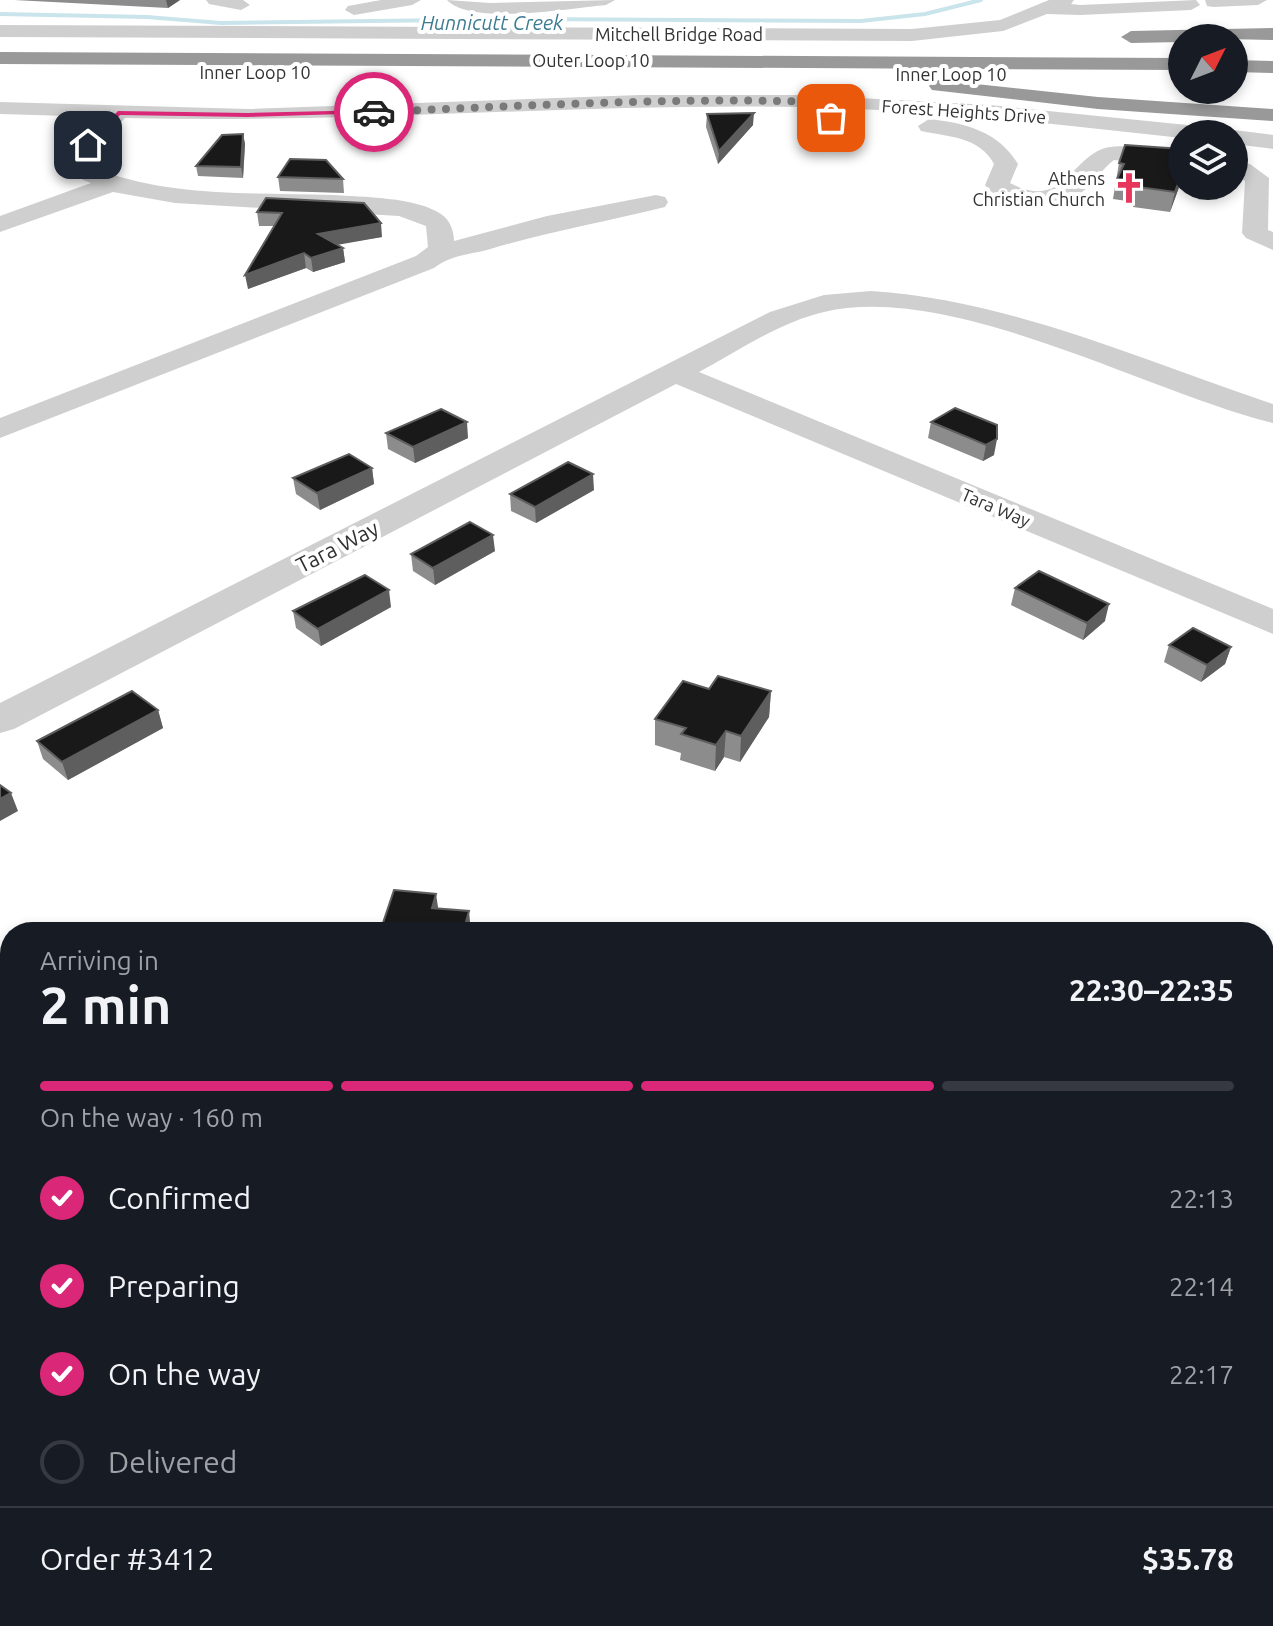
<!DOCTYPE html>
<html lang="en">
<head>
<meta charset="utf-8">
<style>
  body { margin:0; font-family:Ubuntu,sans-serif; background:#242831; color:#f1f3f6; height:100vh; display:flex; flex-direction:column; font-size:30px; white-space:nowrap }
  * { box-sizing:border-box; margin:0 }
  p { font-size:26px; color:#9ea1a6 }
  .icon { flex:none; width:44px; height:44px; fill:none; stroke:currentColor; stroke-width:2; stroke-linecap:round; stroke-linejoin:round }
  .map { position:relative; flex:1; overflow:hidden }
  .details { position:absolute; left:0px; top:922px; width:1274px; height:704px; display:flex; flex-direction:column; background:#171b24; border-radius:32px 32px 0 0; box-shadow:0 4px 12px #0003 }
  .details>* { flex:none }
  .needle { width:52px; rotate:48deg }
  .controls { position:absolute; left:1168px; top:24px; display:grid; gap:16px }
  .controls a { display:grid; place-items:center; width:80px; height:80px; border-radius:50%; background:#171b24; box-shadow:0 4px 12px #0003; font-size:40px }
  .pin { position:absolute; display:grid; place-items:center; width:68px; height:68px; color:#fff; margin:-34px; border-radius:16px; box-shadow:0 4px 12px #0006 }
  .courier { position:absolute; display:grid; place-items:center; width:80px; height:80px; margin:-40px; border:6px solid #db2777; border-radius:50%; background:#fff; color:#222; box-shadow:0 2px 10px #0007 }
  .headline em { font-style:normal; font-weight:700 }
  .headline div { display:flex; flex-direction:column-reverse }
  .headline { display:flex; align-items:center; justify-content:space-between; height:136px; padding:0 40px }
  h1 { font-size:52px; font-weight:700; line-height:60px }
  .bar { display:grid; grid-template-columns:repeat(4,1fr); gap:12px 8px; align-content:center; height:96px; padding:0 40px }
  .bar i { height:10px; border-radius:6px; background:#363941 }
  .bar .current { background:#db2777 }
  .bar p { grid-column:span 4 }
  .line { display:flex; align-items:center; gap:20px; padding:0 40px; border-top:2px solid #363941 }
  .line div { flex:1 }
  ol { padding:0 40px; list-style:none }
  li { display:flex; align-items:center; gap:24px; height:88px }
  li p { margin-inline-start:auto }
  li .icon { padding:8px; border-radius:50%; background:#db2777; color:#fff; stroke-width:4 }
  li:last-child { color:#9ea1a6 }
  li i { width:44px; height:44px; border:4px solid #363941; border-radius:50% }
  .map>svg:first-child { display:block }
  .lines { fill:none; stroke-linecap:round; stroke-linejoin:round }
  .stream { stroke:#cae4ec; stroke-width:4 }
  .minor { fill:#cfcfcf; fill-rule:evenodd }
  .highway { fill:#999; fill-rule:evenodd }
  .wall { fill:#8c8c8c }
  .shaded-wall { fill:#5e5e5e }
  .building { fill:#191919; stroke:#5e5e5e; stroke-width:2 }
  .route { fill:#db2777 }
  .done { stroke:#7a7a7a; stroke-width:8; stroke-dasharray:0 14.4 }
  .labels { text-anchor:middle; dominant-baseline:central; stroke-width:8; stroke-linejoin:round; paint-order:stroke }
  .far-street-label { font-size:18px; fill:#323232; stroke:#fff }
  .far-poi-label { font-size:18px; fill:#323232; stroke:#fff; text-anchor:end }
  .far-water-label { font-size:20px; font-style:italic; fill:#3c7b90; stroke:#fff }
  .street-label { font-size:22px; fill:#323232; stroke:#fff }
</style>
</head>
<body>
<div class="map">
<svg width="1273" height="1626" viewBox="0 0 1273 1626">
  <rect width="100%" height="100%" fill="#fff"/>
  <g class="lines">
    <path class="stream" d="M0 14 147 17 221 23 529 19 861 21 925 14 981 0"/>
    <path class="minor" d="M206 0H243L250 5 241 10 209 4Z
      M381 0H421L412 5 354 15 345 10 348 6Z
      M447 0 490 3 615 0 606 5C571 8 471 26 447 0Z
      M1049 0H1074L1071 4 1080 5 1196 0 1200 5 1191 10 1080 15 1047 14 1003 31 912 41 0 37V25L912 29 1000 20Z
      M1205 0H1267L1258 5 1213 7 1207 6Z
      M640 95H804L990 105 1207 127 1218 134H1182V138C1056 124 929 110 802 107 576 103 351 124 125 118L92 155 100 170C173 198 256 192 332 195 362 197 416 197 441 214 450 220 454 231 454 241L547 216 656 195 665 197 668 202 665 207C605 222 546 232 487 250 467 255 451 255 434 268L0 438V418L416 256 428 247 426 226 399 216 175 203 113 192 0 232V216L91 183 83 180 69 154 102 117 0 114V102L248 109Z
      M929 119C965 123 998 131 1018 164L1010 183C1062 210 1068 163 1102 149 1119 142 1146 150 1164 152L1172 154 1175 159 1172 164 1164 166 1114 160C1102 169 1094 183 1082 192 1059 209 1003 210 985 185L994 164C979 136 948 137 921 131L918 126Z
      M1234 130 1273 135V149L1234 144V134H1225Z
      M1234 161 1250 164 1269 178 1268 230 1273 232V250L1246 238 1242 233 1245 181 1234 175Z
      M1198 186H1222L1217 200H1199L1196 195Z
      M871 291C1010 300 1142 360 1273 404V423C1147 392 952 282 824 312 780 322 738 351 699 372L1273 609V634L676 384 14 729 0 733V703L770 312 824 295Z"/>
    <path class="highway" d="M1273 28V40L1182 38V42L1131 43 1121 37 1131 31Z
      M0 52 1182 58V70L0 64Z
      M1234 60 1273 61V73L1234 72Z
      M939 80 1098 97 1273 109V121L1098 109 932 90 929 86 932 82Z"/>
  </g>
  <path class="wall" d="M14 0H180L168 8Z
    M707 114 753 125 718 164 706 127Z
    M243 134 245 144 243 178 198 176 196 166Z
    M1119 163 1182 179 1170 212 1133 207 1134 202 1113 199Z
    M278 177 343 179 344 193 280 191Z
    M266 198 382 237 337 244 343 248 345 262 313 272 306 268 248 289 274 226H259L257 212Z
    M955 408 994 455 983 461 928 438 931 422Z
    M386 433 468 438 415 463 388 449Z
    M372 468 374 484 320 510 296 494 293 478Z
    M594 490 536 523 511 511 510 494Z
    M495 551 435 585 413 571 411 554Z
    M1015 588 1105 621 1083 640 1011 605Z
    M391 607 321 646 296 628 293 611Z
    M1169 645 1231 647 1225 664 1201 682 1164 662Z
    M709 689 771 691 769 717 740 762 724 757 715 771 680 760 681 753 655 745V719Z
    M158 710 163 728 68 780 43 759 37 741Z"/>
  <path class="shaded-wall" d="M166 0H180L168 8Z
    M754 113 753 125 718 164 719 151Z
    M243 134 245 144 243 178 241 167Z
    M1182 172V179L1170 212 1175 192Z
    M381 223 382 237 320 248 318 234Z
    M343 248 345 262 313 272 311 258Z
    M304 253 306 268 248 289 245 275Z
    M467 422 468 438 415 463 413 447Z
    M997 439 994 455 983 461 986 445Z
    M372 468 374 484 320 510 317 493Z
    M593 474 594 490 536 523 535 507Z
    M493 535 495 551 435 585 433 568Z
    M389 590 391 607 321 646 318 629Z
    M1109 604 1105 621 1083 640 1087 623Z
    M1231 647 1225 664 1201 682 1207 665Z
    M771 691 769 717 740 762 741 736Z
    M158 710 163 728 68 780 62 762Z
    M726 731 724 757 715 771 716 745Z
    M11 793 18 811 0 821V799Z
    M436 894 440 920 432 908Z
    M469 911 471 932H463Z"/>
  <path class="building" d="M754 113 719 151 707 114Z
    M243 134 241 167 196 166 222 135Z
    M1125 145 1182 149V172L1175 192 1138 187 1140 183 1117 179 1124 164 1119 163Z
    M290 159 326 160 343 179 278 177Z
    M266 198 364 203 381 223 318 234 343 248 311 258 304 253 245 275 282 213 257 212Z
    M955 408 997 425V439L986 445 931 422Z
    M441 409 467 422 413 447 386 433Z
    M349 454 372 468 317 493 293 478Z
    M568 462 593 474 535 507 510 494Z
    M470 522 493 535 433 568 411 554Z
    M1039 571 1109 604 1087 623 1015 588Z
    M365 575 389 590 318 629 293 611Z
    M1193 628 1231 647 1207 665 1169 645Z
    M718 676 771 691 741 736 726 731 716 745 681 734 686 728 655 719 683 681 709 689Z
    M132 691 158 710 62 762 37 741Z
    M0 785 11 793 0 799Z
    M394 890 436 894 432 908 469 911 463 932H380Z"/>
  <path class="route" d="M374 110 376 113 248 117 120 115 91 146 85 145 118 111 248 113Z"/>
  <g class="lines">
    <path class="done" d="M374 112C524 106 673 97 824 102L823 110 831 118"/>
  </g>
  <defs>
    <symbol id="church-bare" viewBox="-9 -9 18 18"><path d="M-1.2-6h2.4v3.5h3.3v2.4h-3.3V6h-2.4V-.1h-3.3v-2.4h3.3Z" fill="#e8355c" stroke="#fff" stroke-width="2.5" paint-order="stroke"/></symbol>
  </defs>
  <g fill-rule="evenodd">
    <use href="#church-bare" x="1107" y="166" width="44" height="44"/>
  </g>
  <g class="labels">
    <g class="far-street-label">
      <text x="679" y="34">Mitchell Bridge Road</text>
      <text x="591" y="60">Outer Loop 10</text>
      <text x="255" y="72">Inner Loop 10</text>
      <text x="951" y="74">Inner Loop 10</text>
      <text transform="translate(964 111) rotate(4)">Forest Heights Drive</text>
      <text transform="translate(996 507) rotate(23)">Tara Way</text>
    </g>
    <g class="far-poi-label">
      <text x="1105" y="178">Athens<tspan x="1105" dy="21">Christian Church</tspan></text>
    </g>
    <g class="far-water-label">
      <text x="492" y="22">Hunnicutt Creek</text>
    </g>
    <g class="street-label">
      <text transform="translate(337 546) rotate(-27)">Tara Way</text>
    </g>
  </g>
</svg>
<div class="controls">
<a><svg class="needle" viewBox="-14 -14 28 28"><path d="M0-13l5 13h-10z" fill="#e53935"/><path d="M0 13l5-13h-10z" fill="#9ea1a6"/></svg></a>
<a><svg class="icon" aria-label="layers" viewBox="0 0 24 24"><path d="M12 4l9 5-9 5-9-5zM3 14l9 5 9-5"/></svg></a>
</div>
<div class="pin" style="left:831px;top:118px;background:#ea580c"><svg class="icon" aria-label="bag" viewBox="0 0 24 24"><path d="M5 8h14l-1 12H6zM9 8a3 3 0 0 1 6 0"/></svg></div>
<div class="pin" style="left:88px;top:145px;background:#1f2937"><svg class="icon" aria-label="home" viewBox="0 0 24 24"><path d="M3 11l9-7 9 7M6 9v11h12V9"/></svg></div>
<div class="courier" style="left:374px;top:112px"><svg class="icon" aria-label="car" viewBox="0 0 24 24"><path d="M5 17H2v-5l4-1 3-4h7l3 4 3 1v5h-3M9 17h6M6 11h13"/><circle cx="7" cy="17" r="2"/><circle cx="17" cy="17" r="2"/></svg></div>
<section class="details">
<div class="headline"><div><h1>2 min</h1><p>Arriving in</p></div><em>22:30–22:35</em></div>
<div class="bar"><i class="current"></i><i class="current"></i><i class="current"></i><i></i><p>On the way · 160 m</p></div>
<ol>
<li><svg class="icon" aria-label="check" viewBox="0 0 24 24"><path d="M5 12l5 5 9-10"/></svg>Confirmed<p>22:13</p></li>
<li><svg class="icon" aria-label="check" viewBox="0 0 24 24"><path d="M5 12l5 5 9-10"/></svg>Preparing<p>22:14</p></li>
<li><svg class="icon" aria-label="check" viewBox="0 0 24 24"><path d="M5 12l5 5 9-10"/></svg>On the way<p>22:17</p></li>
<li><i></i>Delivered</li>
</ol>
<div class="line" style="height:104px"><div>Order #3412</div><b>$35.78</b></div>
</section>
</div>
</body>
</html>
